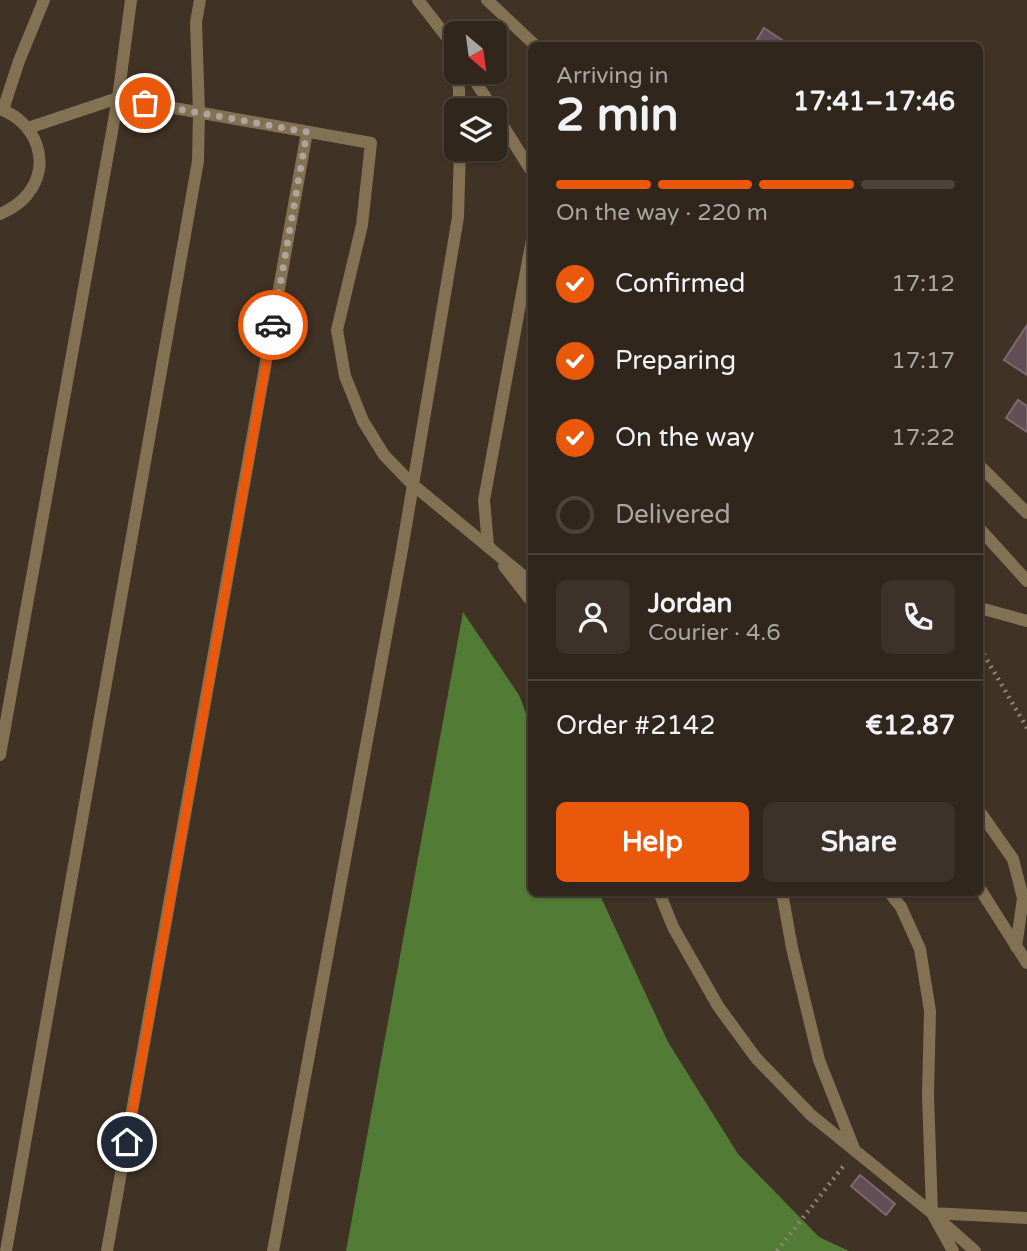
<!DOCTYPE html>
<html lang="en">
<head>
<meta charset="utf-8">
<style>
  body { margin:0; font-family:"Varela Round",sans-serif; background:#3c3229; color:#f1f3f6; height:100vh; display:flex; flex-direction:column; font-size:26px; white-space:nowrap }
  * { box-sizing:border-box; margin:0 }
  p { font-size:23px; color:#a8a5a3 }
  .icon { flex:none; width:38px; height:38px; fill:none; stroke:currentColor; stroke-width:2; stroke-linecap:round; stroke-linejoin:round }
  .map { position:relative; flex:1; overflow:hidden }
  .panel { position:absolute; left:528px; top:42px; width:455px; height:854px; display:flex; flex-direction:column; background:#30261c; border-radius:10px; box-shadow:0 2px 5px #0004,0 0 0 2px #4b433b }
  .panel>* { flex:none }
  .needle { width:46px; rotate:151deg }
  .tools { position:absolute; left:444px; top:21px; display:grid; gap:14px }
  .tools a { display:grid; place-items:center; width:63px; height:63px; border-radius:10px; background:#30261c; box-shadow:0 2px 5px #0004,0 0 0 2px #4b433b; font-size:35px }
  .pin { position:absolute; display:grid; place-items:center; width:60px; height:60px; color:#fff; margin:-30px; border:4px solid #fff; border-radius:50%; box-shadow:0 2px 7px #0007 }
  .courier { position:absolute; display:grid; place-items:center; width:70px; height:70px; margin:-35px; border:5px solid #ea580c; border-radius:50%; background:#fff; color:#222; box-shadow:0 2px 9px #0007 }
  .overview em { font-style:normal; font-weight:700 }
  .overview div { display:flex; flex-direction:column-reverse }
  .overview { display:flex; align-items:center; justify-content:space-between; height:119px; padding:0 28px }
  h1 { font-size:46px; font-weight:700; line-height:52px }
  .bar { display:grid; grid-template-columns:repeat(4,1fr); gap:10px 7px; align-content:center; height:84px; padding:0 28px }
  .bar i { height:9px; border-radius:5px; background:#4b433b }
  .bar .selected { background:#ea580c }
  .bar p { grid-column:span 4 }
  .line { display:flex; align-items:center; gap:18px; padding:0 28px; border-top:2px solid #4b433b }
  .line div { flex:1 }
  .round { display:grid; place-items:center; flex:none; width:74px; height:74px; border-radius:10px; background:#3c3229 }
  ol { padding:0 28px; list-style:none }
  li { display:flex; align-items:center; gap:21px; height:77px }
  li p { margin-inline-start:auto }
  li .icon { padding:7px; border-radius:50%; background:#ea580c; color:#fff; stroke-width:4 }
  li:last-child { color:#a8a5a3 }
  li i { width:38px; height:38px; border:4px solid #4b433b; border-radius:50% }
  .action { display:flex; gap:14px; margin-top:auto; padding:14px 28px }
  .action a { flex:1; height:80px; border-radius:10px; background:#ea580c; color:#fff; font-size:28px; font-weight:700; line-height:80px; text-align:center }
  .action a+a { background:#3c3229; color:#f1f3f6 }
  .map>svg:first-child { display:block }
  .forest { fill:#527b36 }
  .building { fill:#644e55; stroke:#7e686f; stroke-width:2 }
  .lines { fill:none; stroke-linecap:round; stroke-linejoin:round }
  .path { stroke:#908479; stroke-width:4.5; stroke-dasharray:2 5; stroke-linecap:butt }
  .service { stroke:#837153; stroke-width:12 }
  .done { stroke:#afa49b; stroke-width:7; stroke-dasharray:0 12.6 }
  .route { stroke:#ea580c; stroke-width:9 }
</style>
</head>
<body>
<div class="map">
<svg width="1027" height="1251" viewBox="0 0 1027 1251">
  <rect width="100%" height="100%" fill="#403225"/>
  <path class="forest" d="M463 612 519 695 532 729V892L599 893 668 1042 738 1154 819 1237 849 1251H346Z"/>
  <path class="building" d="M764 28 791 46H753Z
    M1027 325V375L1004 360Z
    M1018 400 1027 406V432L1006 418Z
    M860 1175 895 1204 886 1215 851 1186Z"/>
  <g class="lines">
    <path class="path" d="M980 648 1027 728
      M777 1251 845 1164"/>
    <path class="service" d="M418 0 453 45
      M487 0 536 46
      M449 40 459 89V110
      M469 72 494 110
      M0 109C36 122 53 164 27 195 20 204 11 209 0 214
      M3 110 19 61 44 0
      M495 113 532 172
      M28 128 118 98 371 143 362 225 337 330 345 376 363 421 384 455 412 484 532 583
      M980 466 1027 513
      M980 529 1027 581
      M491 549 488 545 484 500 532 239
      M504 566 532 602
      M980 608 1027 621
      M0 755 118 98 131 0
      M980 812 1013 859 1023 898 1016 947
      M980 889 1027 963
      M659 892 673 927 718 1006 756 1058 811 1115 932 1213 975 1251
      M782 892 792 948 819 1060 855 1151
      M889 892 901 907 920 949 930 1011 928 1095 932 1213 953 1251
      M932 1213 1027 1218
      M6 1251 198 161 199 112 196 22 200 0
      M107 1251 307 132
      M273 1251 402 550 458 217 460 149"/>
  </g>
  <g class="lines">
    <path class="done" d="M145 103 307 132 273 325"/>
    <path class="route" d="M127 1142 273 325"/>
  </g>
</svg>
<div class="tools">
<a><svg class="needle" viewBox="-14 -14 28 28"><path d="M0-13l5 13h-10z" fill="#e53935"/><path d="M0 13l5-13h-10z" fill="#a8a5a3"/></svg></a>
<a><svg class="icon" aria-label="layers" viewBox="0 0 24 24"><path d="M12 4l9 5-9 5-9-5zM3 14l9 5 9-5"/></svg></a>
</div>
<div class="pin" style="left:145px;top:103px;background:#ea580c"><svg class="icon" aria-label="bag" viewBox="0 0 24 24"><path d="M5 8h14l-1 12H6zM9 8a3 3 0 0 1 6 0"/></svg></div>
<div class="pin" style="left:127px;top:1142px;background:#1f2937"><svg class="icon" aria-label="home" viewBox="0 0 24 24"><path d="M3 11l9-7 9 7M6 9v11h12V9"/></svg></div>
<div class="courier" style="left:273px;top:325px"><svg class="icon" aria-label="car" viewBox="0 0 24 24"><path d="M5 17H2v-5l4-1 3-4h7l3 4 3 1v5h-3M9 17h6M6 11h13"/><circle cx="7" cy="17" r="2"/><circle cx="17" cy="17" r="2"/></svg></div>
<section class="panel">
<div class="overview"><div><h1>2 min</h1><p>Arriving in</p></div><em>17:41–17:46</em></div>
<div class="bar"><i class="selected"></i><i class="selected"></i><i class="selected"></i><i></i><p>On the way · 220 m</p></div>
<ol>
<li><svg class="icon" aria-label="check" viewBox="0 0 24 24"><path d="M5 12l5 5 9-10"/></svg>Confirmed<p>17:12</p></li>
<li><svg class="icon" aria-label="check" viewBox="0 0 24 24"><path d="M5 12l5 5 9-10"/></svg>Preparing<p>17:17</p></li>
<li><svg class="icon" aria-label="check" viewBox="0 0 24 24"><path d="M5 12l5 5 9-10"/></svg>On the way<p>17:22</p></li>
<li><i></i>Delivered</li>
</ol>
<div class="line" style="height:126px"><a class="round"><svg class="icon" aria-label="person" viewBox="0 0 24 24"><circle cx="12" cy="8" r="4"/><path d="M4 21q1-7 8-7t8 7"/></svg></a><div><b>Jordan</b><p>Courier · 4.6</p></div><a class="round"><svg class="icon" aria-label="phone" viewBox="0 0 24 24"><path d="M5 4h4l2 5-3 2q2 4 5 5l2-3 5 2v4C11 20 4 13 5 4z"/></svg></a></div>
<div class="line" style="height:91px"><div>Order #2142</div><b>€12.87</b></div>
<div class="action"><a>Help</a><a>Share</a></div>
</section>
</div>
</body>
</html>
